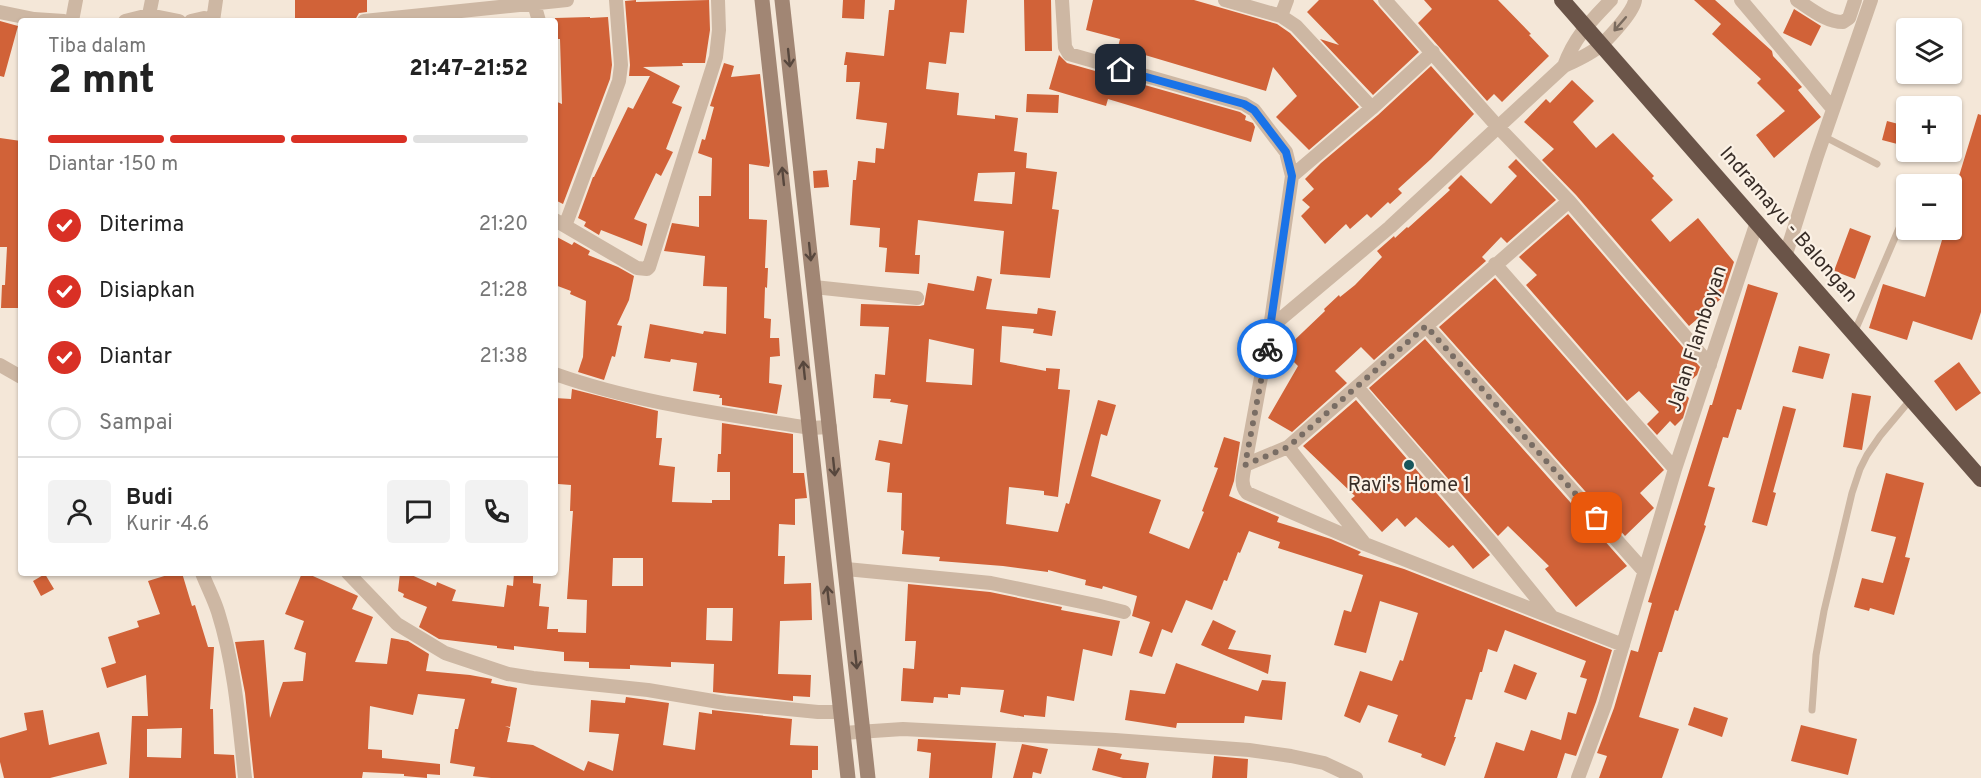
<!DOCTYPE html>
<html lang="id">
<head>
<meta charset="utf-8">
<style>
  body { margin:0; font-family:Overpass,sans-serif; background:#f2f2f2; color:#222; height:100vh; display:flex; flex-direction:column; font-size:22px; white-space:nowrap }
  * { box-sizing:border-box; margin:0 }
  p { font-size:20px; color:#767676 }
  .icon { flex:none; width:33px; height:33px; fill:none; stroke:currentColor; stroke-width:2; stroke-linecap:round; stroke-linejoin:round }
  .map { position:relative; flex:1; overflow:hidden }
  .side { position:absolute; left:18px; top:18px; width:540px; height:558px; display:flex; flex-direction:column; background:#fff; border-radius:6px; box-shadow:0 2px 4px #0004 }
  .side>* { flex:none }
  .buttons { position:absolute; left:1896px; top:18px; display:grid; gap:12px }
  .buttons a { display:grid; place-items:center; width:66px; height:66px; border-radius:6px; background:#fff; box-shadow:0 2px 4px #0004; font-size:30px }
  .pin { position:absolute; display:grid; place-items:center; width:51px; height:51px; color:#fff; margin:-26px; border-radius:12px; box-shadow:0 3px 9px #0006 }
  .courier { position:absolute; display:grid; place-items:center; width:60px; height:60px; margin:-30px; border:4px solid #1a73e8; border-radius:50%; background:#fff; color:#222; box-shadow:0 2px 8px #0007 }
  .head em { font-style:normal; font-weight:800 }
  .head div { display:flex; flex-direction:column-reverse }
  .head { display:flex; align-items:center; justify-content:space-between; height:102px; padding:0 30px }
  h1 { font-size:39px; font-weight:800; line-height:45px }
  .bar { display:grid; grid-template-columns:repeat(4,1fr); gap:9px 6px; align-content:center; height:72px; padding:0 30px }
  .bar i { height:8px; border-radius:4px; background:#e0e0e0 }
  .bar .selected { background:#d93025 }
  .bar p { grid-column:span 4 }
  .line { display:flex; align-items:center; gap:15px; padding:0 30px; border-top:2px solid #e0e0e0 }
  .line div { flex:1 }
  .round { display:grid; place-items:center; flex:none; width:63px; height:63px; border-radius:6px; background:#f2f2f2 }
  ol { padding:0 30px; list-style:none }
  li { display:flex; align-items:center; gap:18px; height:66px }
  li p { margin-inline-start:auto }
  li .icon { padding:6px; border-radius:50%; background:#d93025; color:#fff; stroke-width:4 }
  li:last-child { color:#767676 }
  li i { width:33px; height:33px; border:3px solid #e0e0e0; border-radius:50% }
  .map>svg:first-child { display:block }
  .building { fill:#d16238; fill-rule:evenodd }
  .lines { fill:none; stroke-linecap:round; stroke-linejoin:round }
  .service { stroke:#cdb7a3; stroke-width:7 }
  .minor { stroke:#cdb7a3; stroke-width:14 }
  .secondary { stroke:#a18674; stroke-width:15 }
  .trunk { stroke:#6a5448; stroke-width:16 }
  .oneway { stroke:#7a6b5e }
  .oneway2 { stroke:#57473d }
  .done { stroke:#796d64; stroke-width:6; stroke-dasharray:0 10.8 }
  .route { stroke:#1a73e8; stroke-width:8 }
  .poi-dot { fill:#18565c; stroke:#fbf1e5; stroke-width:2 }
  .labels { text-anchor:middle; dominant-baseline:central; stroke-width:4.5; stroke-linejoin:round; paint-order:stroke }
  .street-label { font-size:20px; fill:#372c26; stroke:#fbf1e5 }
  .poi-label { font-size:20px; fill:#372c26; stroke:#fbf1e5 }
</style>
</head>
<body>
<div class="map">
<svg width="1981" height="778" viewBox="0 0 1981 778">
  <rect width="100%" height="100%" fill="#f4e7d8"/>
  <path class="building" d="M295 0H367V12L359 13 355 20 295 21Z
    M636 0V2L709 0 710 30 705 63H682L683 66 643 67 680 86 672 103 682 107 666 149 673 152 661 176 656 173 634 219 647 224 642 246 601 230 599 235 584 226 586 222 578 218 593 177H594L628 107 633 109 650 76H629L630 65 625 1Z
    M843 0H865L864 19 842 18Z
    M895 0H967L964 33 950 32 946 64 929 62 926 89 959 93 957 115 995 119V115L1018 118 1014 151 1027 153 1026 168 1057 172 1052 209 1059 210 1050 278 1000 274 1004 231 918 220 915 255H920L919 274 885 272 887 248 879 247 880 228 850 225 853 180H856L858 161 875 163 876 148 884 149 887 123 856 119 860 82H846L847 65H844L846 52 884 56 889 10H894ZM1015 172 1012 204 974 201 978 173Z
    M1024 0H1051L1052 51H1025Z
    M1093 0H1194L1277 24 1290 33 1359 107 1309 150 1276 117 1297 96 1273 67 1266 91 1118 47 1120 39 1086 30Z
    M1319 0H1373L1419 52 1373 95 1320 39 1339 45 1307 12Z
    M1424 0H1498L1531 34 1529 35 1549 56 1502 102 1494 94 1487 101 1418 23 1432 9Z
    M1694 0H1715L1772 51 1773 56 1802 87 1798 90 1821 117 1774 158 1756 135 1785 111 1757 83 1761 79 1712 34 1721 24Z
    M1794 9 1821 26 1811 46 1783 33Z
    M590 17V18L608 17 612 65 610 79 563 204 555 200V101L562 104 560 39H555V18Z
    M0 21 18 26 4 77 0 76Z
    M1059 55 1067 63 1240 112 1246 116 1245 120 1253 123 1255 127 1251 142 1108 99 1106 106 1049 89Z
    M724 63 734 66 731 77 760 74 770 162 769 167 749 164V219L767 220 765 268H768L767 288 765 287 764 318 771 319 770 338H779L780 356 770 357 769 383 782 385 777 414 722 405V398H719L720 395 693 391 697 363 671 359 670 362 644 358 650 324 703 334 704 331 726 334 727 287 703 286 705 256 664 251 672 223 699 227V196H711L712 158 698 153 702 139 705 140 714 107 710 106Z
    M1431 66 1474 114 1431 159 1398 189 1402 193 1390 204 1388 202 1371 218 1367 214 1350 229 1346 224 1325 244 1301 216 1310 207 1302 200 1314 189 1305 179 1321 163 1378 115Z
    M1572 80 1594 101 1573 122 1596 148 1613 133 1654 176 1652 178 1673 200 1651 220 1670 242 1698 218 1734 262 1722 298 1689 326 1576 195 1542 160 1554 149 1524 122 1546 99 1550 103Z
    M1027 94 1059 95 1058 113 1026 112Z
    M1978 114 1981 115V312L1972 340 1913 321 1907 340 1869 328 1883 284 1925 297 1945 230H1952V207L1960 177 1959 176Z
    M1887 121 1906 126 1901 145 1882 140Z
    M0 138 21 141V308H1L2 285H5L7 247H0Z
    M1516 159 1556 200 1507 243 1501 237 1482 257 1486 261 1374 360 1361 347 1335 371 1347 383 1292 432 1268 418 1298 366 1283 351 1325 311 1324 309 1339 295 1340 297 1355 285 1382 257 1377 251 1394 236 1395 238 1407 227 1408 228 1450 190 1448 188 1461 175 1491 204 1517 176 1508 167Z
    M827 170 829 187 814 188 813 171Z
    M1568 214 1700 367 1697 375 1680 390 1689 398 1683 418 1675 426 1670 421 1657 435 1647 424 1659 412 1639 391 1627 401 1526 285 1537 275 1519 257Z
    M1850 228 1871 236 1855 279 1834 271Z
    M555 236 572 245 574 242 590 251 588 255 618 267 634 276 629 300 617 325 622 326 615 357 612 356 604 380 578 372 583 357 586 301 570 294 571 291 555 285Z
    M977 276 992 279 986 309 1037 314 1038 308 1056 311 1052 336 1033 333 1034 329 1002 326 1000 362 1046 371V368L1060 369 1058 389 1070 390 1058 497 1044 495V491L1009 487 1006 524 1058 532 1066 503 1069 504 1098 400 1116 405 1107 436 1101 434 1091 476 1161 500 1149 533 1189 549 1204 512 1202 511 1218 468 1214 467 1224 437 1240 442 1234 481 1229 496 1279 517 1277 522 1331 539 1361 552 1358 555 1404 569 1612 650 1596 702 1576 756 1565 753 1557 778H1484L1496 742 1524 751 1531 730 1561 740 1568 712 1576 714 1587 679 1580 677 1586 661 1505 630 1497 652 1488 649 1482 672H1480L1472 700 1466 699 1454 737H1456L1445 766 1421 757 1422 754 1388 742 1398 715 1368 705 1360 723 1344 716 1360 671 1392 681 1400 660 1403 661 1418 613 1380 601 1366 653 1334 645 1344 610 1351 612 1363 575 1278 548 1280 542 1249 531 1240 553 1238 552 1227 581 1224 580 1212 610 1186 600 1172 633 1162 629 1152 657 1139 653 1150 622 1132 616 1137 596 1103 586 1102 589 1085 585 1086 580 1048 570V572L1003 566 939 561 940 557 902 554 904 531 901 530 902 493 887 492 890 463 875 460 879 440 902 444 908 405 890 402 891 399 873 398 875 374 885 375 889 327 860 326 861 304 920 306 924 305 928 283 974 291ZM929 339 974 349 972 385 926 382Z
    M1495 278 1664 470 1640 493 1654 508 1625 536 1439 327Z
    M1748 284 1778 293 1741 410 1737 409 1728 438 1723 437 1708 486 1715 488 1704 525 1706 526 1678 611 1675 610 1662 652H1659L1639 717 1679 729 1662 778H1599L1607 756 1597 753 1614 708 1631 650 1638 652 1652 603 1648 602 1710 405H1712Z
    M1425 339 1627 566 1576 607 1545 569 1549 566 1508 526 1498 536 1369 388Z
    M1799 346 1830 354 1823 379 1792 372Z
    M1959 362 1981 393 1956 411 1934 381Z
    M572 389 658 411 656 438H662L659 465 675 467 672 502 712 503V500H730V472H717L718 454H721L722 423 793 434V473H804L807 498 795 499V525L779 524 778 556H785L784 584 811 583 812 620 780 621 778 674 811 675 810 697 793 696V701L713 692 714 664 671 662V667L630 665V669L589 668V662L564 661V652L514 646V650L497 648V646L439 639 419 627 427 607 403 597 404 594 398 591 400 573H407L436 586 437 582 456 590 452 601 504 607 507 585 513 586 514 573H533V583L541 584 539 606 549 607 547 629H558V632L586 633 587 600 567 599 573 511H570L571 485 558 484V477H555V398L571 399ZM613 558H643V586H612ZM707 608H733L732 641 706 640Z
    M1852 393 1871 396 1862 450 1843 447Z
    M1356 400 1490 555 1473 569 1453 545 1449 548 1416 517 1405 527 1397 518 1382 532 1351 499 1355 496 1303 446Z
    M1783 406 1796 409 1773 492 1776 493 1767 526 1752 522Z
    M1886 473 1924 483 1905 557 1910 558 1894 615 1870 608 1869 611 1854 607 1862 578 1883 583 1896 537 1871 531Z
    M174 573H182L192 606 195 605 208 647H214L210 709H213L214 754 234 755 236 778H129L132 716H148L146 675 107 688 101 668 116 663 108 637 139 627 137 621 160 614 148 581ZM182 728 181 758 147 757V729Z
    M302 573H306L356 595 358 596 352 609 373 617 355 662 387 664 391 638 408 641 429 654 426 671 470 675 492 679 491 683 517 688 510 727 505 726 510 728 507 742 533 745 584 771 588 761 613 771 619 734 589 732 591 700 625 703 626 697 669 703 663 745 695 750 699 712 712 714V710L792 719 790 745 818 746V770H812V778H491L473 776 475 767 450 763 455 729H458L465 699 418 694 413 715 370 706 368 749 382 750V758L440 764V775L427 774V778L404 776V774L363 772 362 778H254L245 693 235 642 264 640 270 718 283 682 303 681 306 653 294 649 304 621 285 614Z
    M45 574 54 589 41 596 33 581Z
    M908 584 990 592 1062 607 1061 610 1120 621 1112 656 1083 649 1074 701 1047 696 1045 717 1024 715V717L1000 712 1004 690 961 687 960 695 948 694V698L934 697 933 703 901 701 903 668 914 669 916 641H905Z
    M1213 620 1236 631 1228 649 1271 655 1268 674 1201 645Z
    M1176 663 1258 691 1262 680 1286 682 1282 720 1245 716 1244 723H1177L1176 728 1125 720 1130 690 1165 694Z
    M1514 664 1537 673 1526 700 1504 692Z
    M1694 707 1728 718 1722 737 1688 725Z
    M43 710 49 745 99 732 107 764 50 778H4L0 762V738L27 730 24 713Z
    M1801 725 1857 739 1848 775 1791 761Z
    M918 739 996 743 992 778H929L931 753 917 751Z
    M1022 744 1048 749 1041 774 1033 772 1032 778H1013Z
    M1098 748 1122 754 1120 759 1149 763 1146 778H1123L1092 770Z
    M1214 756 1248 759 1247 778H1212Z"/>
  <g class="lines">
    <path class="service" d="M1825 137 1877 164
      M1854 333 1906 212
      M1812 710 1816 655 1824 611 1852 493 1860 469 1867 455 1880 436 1911 399"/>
    <path class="minor" d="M533 0 539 21
      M1062 0 1065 47 1069 54 1244 104 1254 110 1286 152 1292 176 1270 328
      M1225 0 1281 16 1296 26 1372 108
      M1385 0 1498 127 1569 201 1710 365
      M1741 0 1833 109
      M1797 0C1811 9 1826 22 1843 22L1849 18 1855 0
      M0 12 34 19 64 21
      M149 15 152 0
      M1281 16 1287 0
      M72 21 76 0
      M125 21 149 15 179 21
      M191 21 204 18 213 21
      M213 21 216 0
      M364 21 567 0
      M1564 66C1575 36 1590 22 1611 0
      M1292 176 1372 108 1433 52
      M555 220 637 268 647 269 649 267 716 57 719 30 718 0
      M565 226 619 81 621 65 616 0
      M1786 254 1817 156 1871 0
      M1495 264 1675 469 1605 705 1578 778
      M814 287 917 298
      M1426 326 1644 571
      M0 365 21 377
      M555 374C637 403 724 414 810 428L830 427
      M1357 387 1492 543 1551 616
      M1288 447 1569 201
      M1245 465 1270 328 1390 227 1564 66C1577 60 1591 54 1601 45 1610 37 1634 11 1635 0
      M1675 469 1757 222
      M1365 544 1288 447 1245 465C1243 475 1240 485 1247 493L1365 544 1623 645
      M846 569 991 583 1096 605 1124 612
      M202 573C207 586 214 599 218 612 235 666 239 722 245 778
      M348 573 397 624 445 653 508 674 533 678 648 690 725 703 818 712H841
      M843 733 903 729 1115 740 1249 750 1291 756 1324 763 1356 778"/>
    <path class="secondary" d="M762 0 848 778
      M782 0 868 778"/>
    <path class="trunk" d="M1562 0 1981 479"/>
  </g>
  <defs><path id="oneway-shaft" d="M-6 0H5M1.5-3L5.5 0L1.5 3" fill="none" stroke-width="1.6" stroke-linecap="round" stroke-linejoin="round" transform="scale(1.5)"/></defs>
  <use class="oneway" href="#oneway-shaft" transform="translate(1620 24) rotate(131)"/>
  <g class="oneway2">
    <use href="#oneway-shaft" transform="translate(789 58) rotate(84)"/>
    <use href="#oneway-shaft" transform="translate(783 176) rotate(-96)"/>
    <use href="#oneway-shaft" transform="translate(810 252) rotate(84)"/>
    <use href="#oneway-shaft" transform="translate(804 370) rotate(-96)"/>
    <use href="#oneway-shaft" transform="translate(834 467) rotate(84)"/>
    <use href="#oneway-shaft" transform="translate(828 595) rotate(-96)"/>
    <use href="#oneway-shaft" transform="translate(856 660) rotate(84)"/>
  </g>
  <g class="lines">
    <path class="done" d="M1267 349 1245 465 1288 447 1426 326 1597 518"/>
    <path class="route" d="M1121 70 1244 104 1254 110 1286 152 1292 176 1267 349"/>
  </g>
  <circle class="poi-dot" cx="1409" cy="465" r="6"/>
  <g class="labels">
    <g class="street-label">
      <text transform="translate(1788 225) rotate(49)">Indramayu - Balongan</text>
      <text transform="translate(1698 339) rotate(-72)">Jalan Flamboyan</text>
    </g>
    <g class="poi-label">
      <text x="1409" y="486">Ravi's Home 1</text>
    </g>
  </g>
</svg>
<div class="buttons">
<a><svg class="icon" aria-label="layers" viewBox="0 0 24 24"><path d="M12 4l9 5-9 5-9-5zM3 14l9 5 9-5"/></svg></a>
<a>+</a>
<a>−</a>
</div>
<div class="pin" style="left:1597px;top:518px;background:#ea580c"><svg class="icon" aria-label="bag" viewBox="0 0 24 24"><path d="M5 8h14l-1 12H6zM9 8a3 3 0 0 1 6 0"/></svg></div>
<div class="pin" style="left:1121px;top:70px;background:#1f2937"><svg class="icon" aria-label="home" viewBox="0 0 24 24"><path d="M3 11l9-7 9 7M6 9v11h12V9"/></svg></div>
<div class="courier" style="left:1267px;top:349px"><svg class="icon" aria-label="bike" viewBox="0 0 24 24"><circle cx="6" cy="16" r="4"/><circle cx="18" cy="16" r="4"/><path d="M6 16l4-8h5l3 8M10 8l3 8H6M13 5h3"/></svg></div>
<section class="side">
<div class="head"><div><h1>2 mnt</h1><p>Tiba dalam</p></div><em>21:47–21:52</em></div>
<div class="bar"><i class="selected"></i><i class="selected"></i><i class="selected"></i><i></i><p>Diantar · 150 m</p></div>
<ol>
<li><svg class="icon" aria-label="check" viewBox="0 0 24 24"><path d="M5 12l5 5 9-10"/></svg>Diterima<p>21:20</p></li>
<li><svg class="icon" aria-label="check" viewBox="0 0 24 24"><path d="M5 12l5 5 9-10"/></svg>Disiapkan<p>21:28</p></li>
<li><svg class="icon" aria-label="check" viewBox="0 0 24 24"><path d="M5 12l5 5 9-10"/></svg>Diantar<p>21:38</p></li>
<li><i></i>Sampai</li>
</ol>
<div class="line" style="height:108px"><a class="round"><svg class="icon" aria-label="person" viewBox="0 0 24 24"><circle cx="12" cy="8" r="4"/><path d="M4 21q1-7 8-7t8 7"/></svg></a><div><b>Budi</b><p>Kurir · 4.6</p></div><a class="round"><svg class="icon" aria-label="chat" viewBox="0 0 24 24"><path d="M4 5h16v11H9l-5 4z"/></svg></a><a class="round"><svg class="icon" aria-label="phone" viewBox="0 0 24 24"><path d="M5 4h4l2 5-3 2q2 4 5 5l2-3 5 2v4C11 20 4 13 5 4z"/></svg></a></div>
</section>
</div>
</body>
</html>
